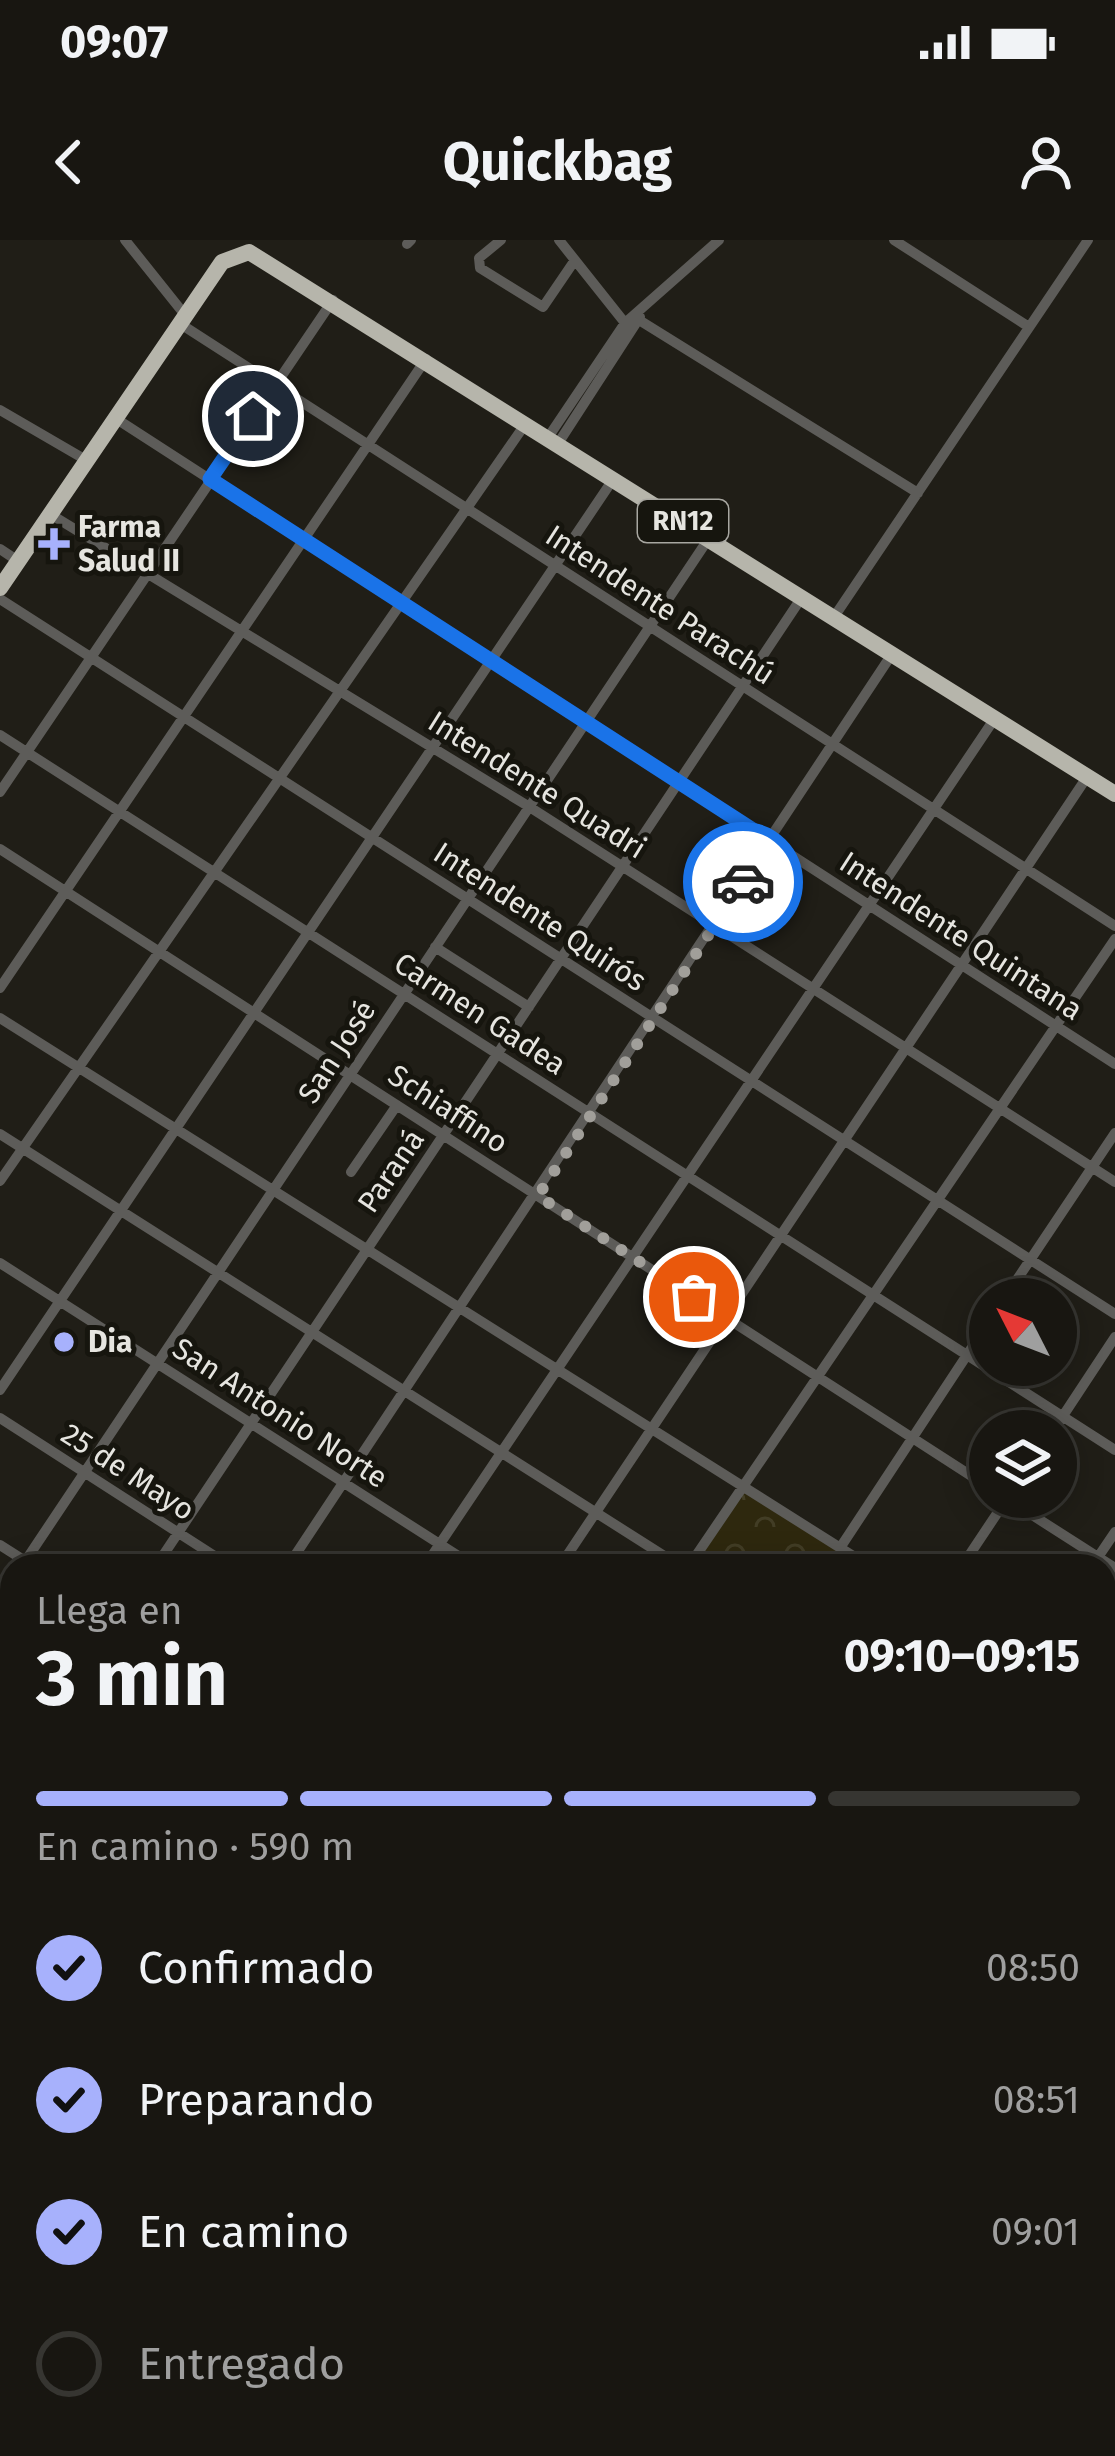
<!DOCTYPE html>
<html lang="es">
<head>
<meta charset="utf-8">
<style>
  body { margin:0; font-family:"Fira Sans",sans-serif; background:#25231f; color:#f1f3f6; height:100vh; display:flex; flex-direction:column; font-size:45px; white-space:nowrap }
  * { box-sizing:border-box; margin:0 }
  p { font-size:39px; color:#9f9f9f }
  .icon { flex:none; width:66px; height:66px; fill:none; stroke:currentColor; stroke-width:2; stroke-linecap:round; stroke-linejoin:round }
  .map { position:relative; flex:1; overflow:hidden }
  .drawer { position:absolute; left:0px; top:1314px; width:1116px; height:903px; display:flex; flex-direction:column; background:#181611; border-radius:36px 36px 0 0; box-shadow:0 6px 30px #0003,0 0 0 3px #363531 }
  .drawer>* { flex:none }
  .needle { width:78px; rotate:312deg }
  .controls { position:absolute; left:969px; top:1038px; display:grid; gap:24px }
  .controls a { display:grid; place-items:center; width:108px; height:108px; border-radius:50%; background:#181611; box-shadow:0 6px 30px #0003,0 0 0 3px #363531; font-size:60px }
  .pin { position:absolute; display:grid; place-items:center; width:102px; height:102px; color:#fff; margin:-51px; border:6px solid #fff; border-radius:50%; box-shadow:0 3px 12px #0007 }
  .courier { position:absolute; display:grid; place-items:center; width:120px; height:120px; margin:-60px; border:9px solid #1a73e8; border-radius:50%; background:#fff; color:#222; box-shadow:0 3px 15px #0007 }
  .overview em { font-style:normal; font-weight:700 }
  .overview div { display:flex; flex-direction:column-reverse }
  .overview { display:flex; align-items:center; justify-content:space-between; height:204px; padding:0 36px }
  h1 { font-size:78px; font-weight:700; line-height:90px }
  .bar { display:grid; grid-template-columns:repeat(4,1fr); gap:18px 12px; align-content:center; height:144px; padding:0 36px }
  .bar i { height:15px; border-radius:9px; background:#363531 }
  .bar .selected { background:#a7b1fc }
  .bar p { grid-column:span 4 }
  ol { padding:0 36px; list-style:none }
  li { display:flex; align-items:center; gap:36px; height:132px }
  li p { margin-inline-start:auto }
  li .icon { padding:12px; border-radius:50%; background:#a7b1fc; color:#111; stroke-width:4 }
  li:last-child { color:#9f9f9f }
  li i { width:66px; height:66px; border:6px solid #363531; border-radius:50% }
  .status { display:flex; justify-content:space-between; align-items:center; height:84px; padding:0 60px; background:#181611; direction:ltr }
  .status svg { height:33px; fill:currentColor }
  header { display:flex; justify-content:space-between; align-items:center; height:156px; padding:0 36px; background:#181611; font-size:54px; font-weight:700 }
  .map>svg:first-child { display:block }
  .park { fill:url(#park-crowns) }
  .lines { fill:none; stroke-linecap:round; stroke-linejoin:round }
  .minor { stroke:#5d5c59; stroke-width:10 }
  .highway { stroke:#b6b5ab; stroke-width:16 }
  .done { stroke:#a19f9a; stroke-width:12; stroke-dasharray:0 21.6 }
  .route { stroke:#1a73e8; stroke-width:15 }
  .poi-dot { fill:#a7b1fc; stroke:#16150e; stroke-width:4.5 }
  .labels { text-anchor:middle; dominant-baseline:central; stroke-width:10; stroke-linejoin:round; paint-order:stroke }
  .shield { fill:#16150e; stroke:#a8a7a1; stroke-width:3 }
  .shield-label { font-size:27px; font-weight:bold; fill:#e6e5e0 }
  .poi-label { font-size:30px; font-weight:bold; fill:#e6e5e0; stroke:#16150e; text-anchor:start }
  .street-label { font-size:30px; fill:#e6e5e0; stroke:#16150e }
</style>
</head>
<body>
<div class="status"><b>09:07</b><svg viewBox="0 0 49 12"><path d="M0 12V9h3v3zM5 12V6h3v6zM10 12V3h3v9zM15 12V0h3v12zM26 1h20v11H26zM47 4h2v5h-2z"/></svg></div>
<header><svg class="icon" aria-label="back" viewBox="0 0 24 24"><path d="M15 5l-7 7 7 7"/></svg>Quickbag<svg class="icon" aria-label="person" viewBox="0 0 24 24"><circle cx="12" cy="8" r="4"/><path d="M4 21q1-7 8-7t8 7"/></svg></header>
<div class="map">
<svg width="1115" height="2216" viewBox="0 0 1115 2216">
  <defs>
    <pattern id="park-crowns" width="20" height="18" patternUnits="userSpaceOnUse" patternTransform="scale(3)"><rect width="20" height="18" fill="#2e280e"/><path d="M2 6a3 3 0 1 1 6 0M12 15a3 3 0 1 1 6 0" fill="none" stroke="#423d25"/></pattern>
  </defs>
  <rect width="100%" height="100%" fill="#201e17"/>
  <path class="park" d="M744 1247 869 1326H689Z"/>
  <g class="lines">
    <path class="minor" d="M125 0 185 75
      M501 0 479 18 480 28 543 67 575 20
      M559 0 629 88
      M894 0 1029 87
      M407 4 411 0
      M639 80 918 253
      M179 83 1115 686
      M0 170 86 220
      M115 178 1115 824
      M549 196 625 83 719 0
      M559 202 640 77
      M50 274 528 566 1115 942
      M0 309 18 321
      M0 359 1115 1074
      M834 377 1088 0
      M0 495 1115 1210
      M0 552 333 60
      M0 609 990 1248
      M435 707 529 767
      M0 748 426 119
      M0 778 869 1326
      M0 894 680 1326
      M351 932 397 865
      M0 941 526 183
      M0 1023 474 1326
      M1004 1059 1115 893
      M0 1150 614 238
      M0 1178 230 1326
      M1053 1191 1115 1097
      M1004 1257 1115 1328
      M0 1305 33 1326
      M840 1308 990 1080
      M22 1326 709 298
      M156 1326 802 357
      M288 1326 892 414
      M425 1326 995 478
      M560 1326 1087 537
      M689 1326 1115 699
      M962 1326 1008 1257
      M1092 1326 1115 1292
      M0 1357 12 1340
      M0 1421 12 1428
      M1104 1501 1115 1486
      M0 1507 12 1515
      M0 1560 12 1543
      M1104 1595 1115 1602
      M0 1615 12 1623
      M1104 1691 1115 1676
      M1104 1728 1115 1735
      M0 1754 12 1736
      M1104 1870 1115 1855
      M0 1882 12 1890
      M0 1965 12 1947
      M1104 1996 1115 2003
      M0 2008 12 2016
      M1104 2065 1115 2050
      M1104 2121 1115 2128
      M0 2160 12 2141
      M94 2205 110 2216
      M290 2205 306 2216
      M478 2205 494 2216
      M677 2205 693 2216
      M868 2205 884 2216
      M1051 2205 1068 2216
      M226 2216 233 2205
      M365 2216 373 2205
      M588 2216 597 2205
      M731 2216 739 2205
      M851 2216 859 2205
      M997 2216 1005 2205"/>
    <path class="highway" d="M0 348 222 22 249 12 1115 554"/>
  </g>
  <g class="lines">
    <path class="done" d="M694 1057 538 956 743 642"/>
    <path class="route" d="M253 176 210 239 770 601 743 642"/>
  </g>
  <g class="poi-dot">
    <path d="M48 286h12v12h12v12h-12v12h-12v-12h-12v-12h12z"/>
    <circle cx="64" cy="1102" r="12"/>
  </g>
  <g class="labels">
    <rect class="shield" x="638" y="260" width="90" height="42" rx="9"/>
    <g class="shield-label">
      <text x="683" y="281">RN12</text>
    </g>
    <g class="poi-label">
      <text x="78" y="287">Farma<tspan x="78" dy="34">Salud II</tspan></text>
      <text x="88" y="1102">Dia</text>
    </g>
    <g class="street-label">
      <text transform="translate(660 365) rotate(33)">Intendente Parachú</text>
      <text transform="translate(537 545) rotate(32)">Intendente Quadri</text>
      <text transform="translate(540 677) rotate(33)">Intendente Quirós</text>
      <text transform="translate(961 696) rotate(33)">Intendente Quintana</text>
      <text transform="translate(480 774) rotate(33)">Carmen Gadea</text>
      <text transform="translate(337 812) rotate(-57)">San José</text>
      <text transform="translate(448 869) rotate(33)">Schiaffino</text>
      <text transform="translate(391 931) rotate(-56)">Paraná</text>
      <text transform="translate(280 1173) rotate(33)">San Antonio Norte</text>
      <text transform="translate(128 1232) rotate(33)">25 de Mayo</text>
    </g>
  </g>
</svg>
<div class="controls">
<a><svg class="needle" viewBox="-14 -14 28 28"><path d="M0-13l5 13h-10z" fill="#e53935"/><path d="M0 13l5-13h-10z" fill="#9f9f9f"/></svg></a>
<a><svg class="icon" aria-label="layers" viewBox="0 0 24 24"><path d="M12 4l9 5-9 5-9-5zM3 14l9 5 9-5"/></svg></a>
</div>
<div class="pin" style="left:694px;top:1057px;background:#ea580c"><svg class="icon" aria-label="bag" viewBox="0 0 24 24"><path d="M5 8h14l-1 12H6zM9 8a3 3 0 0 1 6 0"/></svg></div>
<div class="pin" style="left:253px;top:176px;background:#1f2937"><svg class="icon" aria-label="home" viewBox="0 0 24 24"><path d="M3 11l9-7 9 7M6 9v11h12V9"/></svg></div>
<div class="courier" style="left:743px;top:642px"><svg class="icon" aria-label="car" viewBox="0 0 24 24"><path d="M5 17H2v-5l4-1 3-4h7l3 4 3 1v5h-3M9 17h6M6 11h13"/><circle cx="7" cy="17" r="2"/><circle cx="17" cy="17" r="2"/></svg></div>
<section class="drawer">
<div class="overview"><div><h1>3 min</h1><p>Llega en</p></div><em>09:10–09:15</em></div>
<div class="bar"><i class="selected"></i><i class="selected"></i><i class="selected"></i><i></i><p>En camino · 590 m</p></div>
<ol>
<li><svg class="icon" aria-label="check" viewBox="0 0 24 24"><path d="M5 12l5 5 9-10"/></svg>Confirmado<p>08:50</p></li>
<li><svg class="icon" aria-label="check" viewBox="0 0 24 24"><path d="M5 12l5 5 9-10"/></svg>Preparando<p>08:51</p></li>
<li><svg class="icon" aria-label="check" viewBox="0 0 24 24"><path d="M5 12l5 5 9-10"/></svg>En camino<p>09:01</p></li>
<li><i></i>Entregado</li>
</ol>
</section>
</div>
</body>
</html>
